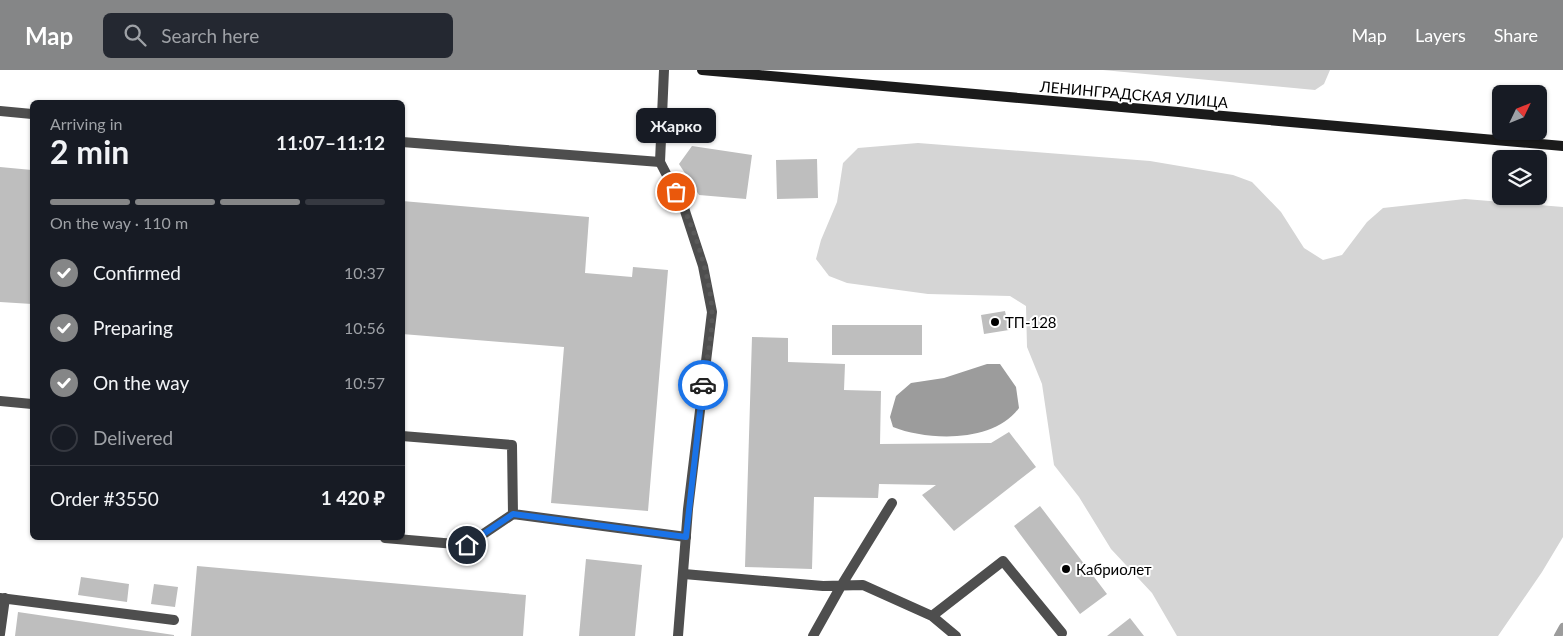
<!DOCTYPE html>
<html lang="en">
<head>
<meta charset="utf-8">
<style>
  body { margin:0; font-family:Lato,sans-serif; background:#242831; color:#f1f3f6; height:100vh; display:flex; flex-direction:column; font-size:19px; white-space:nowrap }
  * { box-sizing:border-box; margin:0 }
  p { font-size:16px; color:#9ea1a6 }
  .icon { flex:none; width:28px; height:28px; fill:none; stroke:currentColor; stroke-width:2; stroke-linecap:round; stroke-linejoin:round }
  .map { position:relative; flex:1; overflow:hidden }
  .panel { position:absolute; left:30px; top:30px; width:375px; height:440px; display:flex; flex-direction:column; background:#171b24; border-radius:8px; box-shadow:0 1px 4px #0004 }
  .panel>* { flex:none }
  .needle { width:32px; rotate:47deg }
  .tools { position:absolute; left:1492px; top:15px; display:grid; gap:10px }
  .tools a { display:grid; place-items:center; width:55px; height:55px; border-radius:8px; background:#171b24; box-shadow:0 1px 4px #0004; font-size:25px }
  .pin { position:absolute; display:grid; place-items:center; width:42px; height:42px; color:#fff; margin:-21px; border:2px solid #fff; border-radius:50%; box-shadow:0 1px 5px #0007 }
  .courier { position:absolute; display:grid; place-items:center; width:50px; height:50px; margin:-25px; border:4px solid #1a73e8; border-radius:50%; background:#fff; color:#222; box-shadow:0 1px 6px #0007 }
  .bubble { position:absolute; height:35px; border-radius:8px; background:#171b24; box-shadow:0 1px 4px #0004; font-size:16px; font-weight:700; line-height:35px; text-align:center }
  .summary em { font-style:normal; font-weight:700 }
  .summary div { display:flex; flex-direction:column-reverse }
  .summary { display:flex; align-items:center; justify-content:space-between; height:85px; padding:0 20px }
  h1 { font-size:32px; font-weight:700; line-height:38px }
  .bar { display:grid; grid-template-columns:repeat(4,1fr); gap:8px 5px; align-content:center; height:60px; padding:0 20px }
  .bar i { height:6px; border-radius:4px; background:#363941 }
  .bar .selected { background:#858687 }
  .bar p { grid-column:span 4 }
  .line { display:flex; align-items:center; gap:12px; padding:0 20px; border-top:1px solid #363941 }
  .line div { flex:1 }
  ol { padding:0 20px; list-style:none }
  li { display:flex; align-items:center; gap:15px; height:55px }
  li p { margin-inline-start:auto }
  li .icon { padding:5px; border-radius:50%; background:#858687; color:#fff; stroke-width:4 }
  li:last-child { color:#9ea1a6 }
  li i { width:28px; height:28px; border:2px solid #363941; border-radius:50% }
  header { display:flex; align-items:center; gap:30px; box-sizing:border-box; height:70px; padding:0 25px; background:#858687; color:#fff }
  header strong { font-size:24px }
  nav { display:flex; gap:28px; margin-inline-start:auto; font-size:18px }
  .search { width:350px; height:45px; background:#242831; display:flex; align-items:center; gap:12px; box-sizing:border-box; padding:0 18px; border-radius:8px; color:#9ea1a6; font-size:19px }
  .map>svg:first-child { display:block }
  .green { fill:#d5d5d5 }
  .water { fill:#9c9c9c }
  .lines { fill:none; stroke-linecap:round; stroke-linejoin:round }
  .stream { stroke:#9c9c9c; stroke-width:8 }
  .building { fill:#bebebe }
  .lane { stroke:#4e4e4e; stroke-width:10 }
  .street { stroke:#4e4e4e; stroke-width:10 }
  .secondary { stroke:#1b1b1b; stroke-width:10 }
  .done { stroke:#595959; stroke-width:5; stroke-dasharray:0 9 }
  .route { stroke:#1a73e8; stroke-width:6 }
  .poi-dot { fill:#000; stroke:#fff; stroke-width:2 }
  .labels { text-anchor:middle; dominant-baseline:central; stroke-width:4; stroke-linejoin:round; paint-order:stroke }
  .street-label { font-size:15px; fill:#000; stroke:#fff }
  .poi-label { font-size:15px; fill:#000; stroke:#fff; text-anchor:start }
</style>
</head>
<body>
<header>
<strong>Map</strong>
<div class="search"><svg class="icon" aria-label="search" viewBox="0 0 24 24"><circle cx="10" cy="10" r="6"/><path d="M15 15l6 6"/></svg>Search here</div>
<nav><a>Map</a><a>Layers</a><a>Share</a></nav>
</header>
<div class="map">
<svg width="1563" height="566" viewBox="0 0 1563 566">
  <rect width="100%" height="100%" fill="#fff"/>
  <path class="green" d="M1103 0H1330L1324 14 1315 20Z
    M918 73 1150 91 1233 105 1252 112 1281 142 1304 178 1323 190 1342 185 1367 152 1383 138 1465 129 1563 137V467L1542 502 1498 566H1177L1152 523 1111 479 1079 427 1054 395 1042 314 1027 277 1026 236 1010 226 928 224 847 213 829 206 816 189 821 170 837 132 843 93 858 78Z"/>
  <path class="water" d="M987 294H1000L1016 317 1019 338C994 373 928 371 893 357L890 347 896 326 911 313 944 308Z"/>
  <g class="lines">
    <path class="stream" d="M1558 566 1563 557"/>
  </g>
  <path class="building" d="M692 76 752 85 746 129 699 125 679 94Z
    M817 89 818 128 777 129 776 90Z
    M0 97 32 100V234L0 232Z
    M402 131 589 147 585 203 632 207 633 197 668 200 648 441 551 433 564 277 402 264Z
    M1005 241 1009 260 984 264 981 245Z
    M832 255H922V285H832Z
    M752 267 788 268V292L845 294 844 320 881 321 880 374 991 373 1009 362 1036 397 954 461 922 425 936 415 879 414 878 428 814 427 812 499 745 497Z
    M1040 436 1107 524 1080 544 1014 456Z
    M586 489 642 495 635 566H579Z
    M197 496 526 525 523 566H191Z
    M81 507 129 514 127 532 78 525Z
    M154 514 178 517 175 537 151 534Z
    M18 542 174 565V566H15Z
    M1130 548 1144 566H1107Z"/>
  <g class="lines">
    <path class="lane" d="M0 41 32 44
      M402 72 660 92
      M0 331 32 334
      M402 366 512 375 513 444
      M385 468 467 475 513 444 686 467
      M684 504 823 516 863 515 932 546 1003 491 1062 563
      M0 528 174 550
      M932 546 956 566
      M0 564 5 528
      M813 566 841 516 892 433"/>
    <path class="street" d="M664 0 660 92 684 138 703 196 712 242 688 439 678 566"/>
    <path class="secondary" d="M702 0 1563 76"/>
  </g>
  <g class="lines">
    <path class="done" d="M676 122C693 154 710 205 712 241 713 265 706 291 703 315"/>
    <path class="route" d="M467 475 513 444 686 467 703 315"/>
  </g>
  <g class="poi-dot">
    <circle cx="995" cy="252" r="5"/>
    <circle cx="1066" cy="499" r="5"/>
  </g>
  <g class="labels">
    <g class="street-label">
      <text transform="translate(1134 24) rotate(5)">ЛЕНИНГРАДСКАЯ УЛИЦА</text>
    </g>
    <g class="poi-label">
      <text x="1005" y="252">ТП-128</text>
      <text x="1076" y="499">Кабриолет</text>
    </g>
  </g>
</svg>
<div class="tools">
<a><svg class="needle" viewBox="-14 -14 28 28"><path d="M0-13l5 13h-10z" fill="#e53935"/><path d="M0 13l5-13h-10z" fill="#9ea1a6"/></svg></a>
<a><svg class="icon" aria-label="layers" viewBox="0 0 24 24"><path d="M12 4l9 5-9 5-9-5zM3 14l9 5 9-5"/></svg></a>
</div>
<div class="pin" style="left:676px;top:122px;background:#ea580c"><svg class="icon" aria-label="bag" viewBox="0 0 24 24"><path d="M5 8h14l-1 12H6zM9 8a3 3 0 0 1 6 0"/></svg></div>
<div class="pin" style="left:467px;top:475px;background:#1f2937"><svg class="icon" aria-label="home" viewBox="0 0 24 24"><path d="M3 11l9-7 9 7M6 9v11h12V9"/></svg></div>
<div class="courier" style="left:703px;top:315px"><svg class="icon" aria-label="car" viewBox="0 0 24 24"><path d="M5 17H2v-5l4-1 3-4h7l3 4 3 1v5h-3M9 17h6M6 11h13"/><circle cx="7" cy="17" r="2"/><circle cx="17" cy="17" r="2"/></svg></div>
<div class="bubble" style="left:636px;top:38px;width:80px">Жарко</div>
<section class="panel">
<div class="summary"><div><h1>2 min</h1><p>Arriving in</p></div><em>11:07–11:12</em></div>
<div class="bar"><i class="selected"></i><i class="selected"></i><i class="selected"></i><i></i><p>On the way · 110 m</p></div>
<ol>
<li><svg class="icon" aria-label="check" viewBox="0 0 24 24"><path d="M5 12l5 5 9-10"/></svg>Confirmed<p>10:37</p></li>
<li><svg class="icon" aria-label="check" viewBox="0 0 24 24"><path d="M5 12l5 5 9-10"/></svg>Preparing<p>10:56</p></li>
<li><svg class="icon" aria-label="check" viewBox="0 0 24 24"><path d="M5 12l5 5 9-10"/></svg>On the way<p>10:57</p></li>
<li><i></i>Delivered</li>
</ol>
<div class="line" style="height:65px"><div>Order #3550</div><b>1 420 ₽</b></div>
</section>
</div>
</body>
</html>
